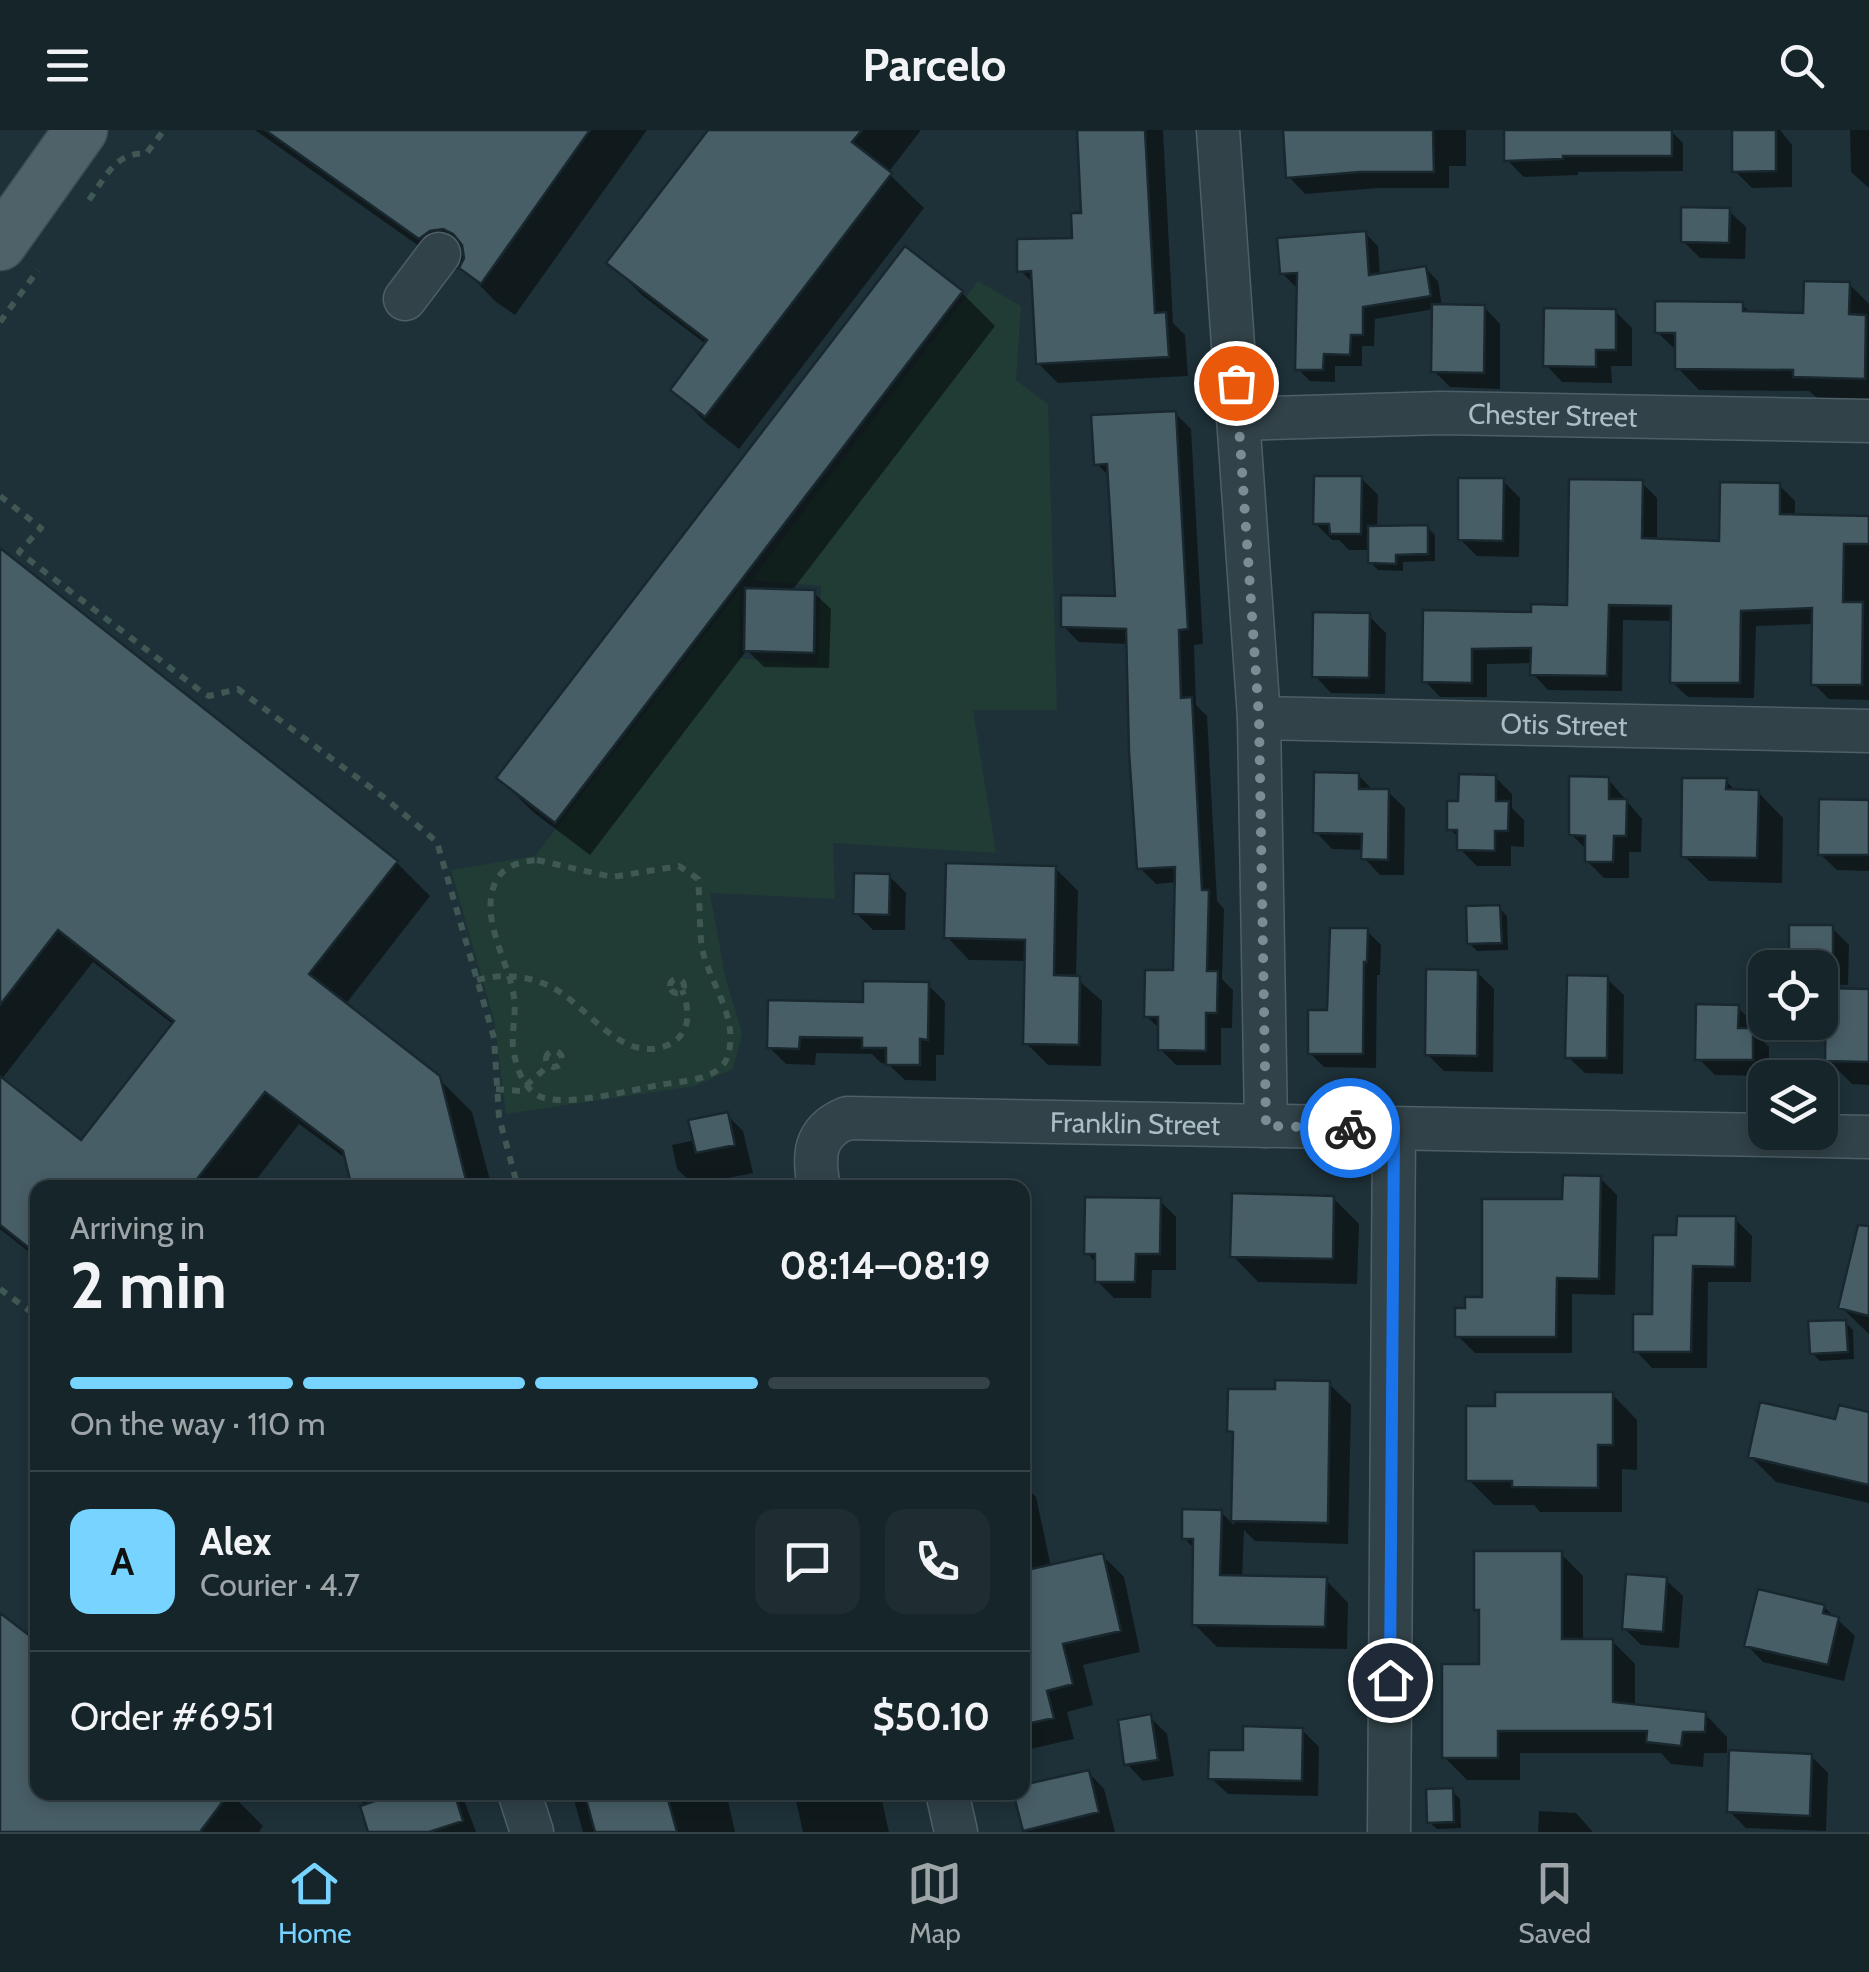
<!DOCTYPE html>
<html lang="en">
<head>
<meta charset="utf-8">
<style>
  body { margin:0; font-family:Cabin,sans-serif; background:#1f2d32; color:#f1f3f6; height:100vh; display:flex; flex-direction:column; font-size:38px; white-space:nowrap }
  * { box-sizing:border-box; margin:0 }
  p { font-size:32px; color:#9ea5a8 }
  .icon { flex:none; width:55px; height:55px; fill:none; stroke:currentColor; stroke-width:2; stroke-linecap:round; stroke-linejoin:round }
  .map { position:relative; flex:1; overflow:hidden }
  .details { position:absolute; left:30px; top:1050px; width:1000px; height:620px; display:flex; flex-direction:column; background:#16252a; border-radius:20px; box-shadow:0 5px 15px #0003,0 0 0 2px #354247 }
  .details>* { flex:none }
  .tools { position:absolute; left:1748px; top:820px; display:grid; gap:20px }
  .tools a { display:grid; place-items:center; width:90px; height:90px; border-radius:20px; background:#16252a; box-shadow:0 5px 15px #0003,0 0 0 2px #354247; font-size:50px }
  .pin { position:absolute; display:grid; place-items:center; width:85px; height:85px; color:#fff; margin:-42px; border:5px solid #fff; border-radius:50%; box-shadow:0 2px 10px #0007 }
  .courier { position:absolute; display:grid; place-items:center; width:100px; height:100px; margin:-50px; border:8px solid #1a73e8; border-radius:50%; background:#fff; color:#222; box-shadow:0 2px 12px #0007 }
  .summary em { font-style:normal; font-weight:800 }
  .summary div { display:flex; flex-direction:column-reverse }
  .summary { display:flex; align-items:center; justify-content:space-between; height:170px; padding:0 40px }
  h1 { font-size:65px; font-weight:800; line-height:75px }
  .bar { display:grid; grid-template-columns:repeat(4,1fr); gap:15px 10px; align-content:center; height:120px; padding:0 40px }
  .bar i { height:12px; border-radius:8px; background:#354247 }
  .bar .current { background:#77d3ff }
  .bar p { grid-column:span 4 }
  .line { display:flex; align-items:center; gap:25px; padding:0 40px; border-top:2px solid #354247 }
  .line div { flex:1 }
  .round { display:grid; place-items:center; flex:none; width:105px; height:105px; border-radius:20px; background:#1f2d32 }
  header { display:flex; justify-content:space-between; align-items:center; height:130px; padding:0 40px; background:#16252a; font-size:45px; font-weight:800 }
  .tab-bar { display:flex; justify-content:space-around; align-items:center; height:140px; border-top:2px solid #354247; background:#16252a; font-size:28px; color:#9ea5a8 }
  .tab-bar a { display:grid; justify-items:center; gap:5px }
  .tab-bar .current { color:#77d3ff }
  .map>svg:first-child { display:block }
  .green { fill:#213b35 }
  .shadow { fill:#0007; fill-rule:evenodd }
  .building { fill:#485e67; stroke:#19282f; stroke-width:2.5 }
  .lines { fill:none; stroke-linecap:round; stroke-linejoin:round }
  .minor-casing { stroke:#4f5f67; stroke-width:45 }
  .major-casing { stroke:#3e4d55; stroke-width:55 }
  .path { stroke:#3f5853; stroke-width:6; stroke-dasharray:8 8; stroke-linecap:butt }
  .minor { stroke:#314248; stroke-width:42 }
  .major { stroke:#4f6169; stroke-width:52 }
  .done { stroke:#7a8c94; stroke-width:10; stroke-dasharray:0 18 }
  .route { stroke:#1a73e8; stroke-width:12 }
  .labels { text-anchor:middle; dominant-baseline:central; stroke-width:9; stroke-linejoin:round; paint-order:stroke }
  .street-label { font-size:28px; fill:#abbdc6; stroke:#17262d }
</style>
</head>
<body>
<header><svg class="icon" aria-label="menu" viewBox="0 0 24 24"><path d="M4 6h16M4 12h16M4 18h16"/></svg>Parcelo<svg class="icon" aria-label="search" viewBox="0 0 24 24"><circle cx="10" cy="10" r="6"/><path d="M15 15l6 6"/></svg></header>
<div class="map">
<svg width="1869" height="1702" viewBox="0 0 1869 1702">
  <rect width="100%" height="100%" fill="#1e3138"/>
  <path class="green" d="M978 151 1021 176 1016 250 1048 274 1057 580H973L996 723 833 713 835 769 710 763 725 846 742 903 733 939 695 956 506 984 494 890 451 740 535 726 740 459 738 528 818 536 821 456 752 450Z"/>
  <path class="shadow" d="M255 0H647L515 185 496 172 461 136 454 141Z
    M712 0H921L888 43 924 78 739 319 706 293 673 259 707 215 643 166 610 133Z
    M1079 0H1163L1173 193 1185 205 1188 246 1058 253 1038 233 1034 154 1020 140 1075 111 1084 85Z
    M1285 0H1466V36H1449V58H1378L1305 64 1289 47Z
    M1507 0H1670L1683 13V41L1578 42V45L1524 47 1507 30Z
    M1735 0H1780L1792 15V57L1752 58 1735 41Z
    M1850 0H1869V58L1851 42Z
    M1729 81 1746 97 1745 129 1700 128 1683 111Z
    M1365 103 1378 116 1380 146 1425 138 1438 151 1442 176 1484 177 1500 194V259L1450 257 1434 241 1435 179 1375 189 1374 216H1362V236H1335V252L1310 251 1298 239 1299 156H1295L1282 143Z
    M1849 154 1869 174V269L1817 268 1809 261 1699 260 1678 238V222L1657 202 1742 175 1752 184 1806 186Z
    M962 163 995 196 791 462 814 463 831 479 829 538 764 537 747 520 590 725 533 682 499 648Z
    M1615 181 1632 198V236H1611L1612 253 1562 252 1546 235Z
    M1175 283 1191 299 1203 514 1194 515 1196 575 1207 586 1217 771 1224 779 1222 849 1233 860 1232 898H1221V935H1176L1160 919 1161 900 1146 886 1176 843 1177 752 1156 754 1140 738 1129 514 1079 512 1063 496 1118 469 1110 347 1097 334Z
    M1361 348 1378 365 1377 398 1427 397 1435 405V431L1403 432V441L1378 440 1370 432V420H1349L1339 410H1332L1315 393Z
    M1503 351 1520 368 1519 427 1477 426 1460 409Z
    M1642 353 1657 368V411L1721 413 1779 355 1795 371V387L1869 388V570L1829 569 1814 554V494L1756 496 1754 568 1688 567 1672 552 1674 491 1623 490 1622 561 1548 560 1533 544V533L1487 534V567H1440L1425 551V483L1534 485 1569 477Z
    M0 421 397 733 430 766 345 875 438 948 472 982 492 1058H355L348 1030 299 994 250 1058H38V1129L0 1099ZM93 832 174 895 82 1013 1 950Z
    M1369 486 1386 503 1385 564 1331 563 1315 546Z
    M1358 645 1374 661 1388 662 1405 678 1404 745H1380L1364 728V720L1332 719 1316 702Z
    M1495 647 1512 664V678L1524 690V717L1511 716V736H1477L1460 719V709L1450 699 1461 673Z
    M1608 649 1642 689 1641 722H1629V748H1604L1587 731 1588 721 1571 704Z
    M1726 651 1737 662H1758L1783 688 1782 753 1709 751 1684 726Z
    M1869 672V741L1837 740 1820 724Z
    M1055 738 1078 761 1076 848 1102 871 1101 936 1048 935 1025 912 1027 831 969 830 947 807Z
    M889 746 906 763 905 800H873L856 783Z
    M1499 778 1507 786 1508 820 1477 821 1469 813Z
    M1832 798 1849 815 1848 855 1820 854V838Z
    M1367 801 1381 815 1380 845H1377L1376 938 1324 937 1310 923Z
    M1477 842 1494 859 1493 942 1444 941 1427 924Z
    M1607 849 1624 865 1623 944 1585 943 1568 927Z
    M928 855 945 872 944 925H936V951L905 950 888 934 881 933 872 924 816 923 815 935 786 934 769 917 865 874Z
    M1869 861V955L1852 954 1828 930Z
    M1738 878 1755 894 1754 903 1769 917V946L1715 945 1698 928Z
    M727 985 743 1001 753 1043 694 1055 677 1039 672 1015 696 1010Z
    M587 1048 595 1058H563L562 1054Z
    M1600 1048 1617 1065 1615 1165 1572 1164V1223H1475L1458 1206 1468 1181 1485 1170 1565 1071Z
    M1333 1068 1359 1094 1357 1154 1258 1152 1233 1126Z
    M1160 1071 1176 1087V1140H1152L1151 1168H1114L1097 1151V1134L1087 1123Z
    M1022 1082 1032 1092 1031 1196 1022 1195Z
    M1735 1089 1752 1106 1751 1152H1708L1707 1238H1652L1636 1221 1654 1187 1679 1108Z
    M1869 1122V1204L1841 1177Z
    M1845 1192 1853 1200 1854 1229 1820 1231 1812 1223Z
    M1329 1254 1351 1275 1348 1414 1255 1411 1244 1400 1242 1448 1326 1450 1348 1473 1347 1519 1217 1517 1194 1494 1195 1419 1184 1408 1221 1382 1234 1395 1236 1306 1230 1300 1278 1262Z
    M1612 1264 1637 1290V1340L1622 1339V1382H1540L1534 1375H1494L1469 1350 1498 1278Z
    M1869 1285V1373L1776 1352 1750 1326 1837 1292Z
    M1022 1353 1036 1367 1051 1437 1102 1425 1124 1447 1140 1522 1083 1535 1093 1575 1067 1582 1074 1609 1026 1620 1022 1617Z
    M1561 1424 1583 1446V1511H1612L1635 1534V1577L1705 1584 1727 1607V1623H1704L1703 1637 1671 1634 1661 1623H1520V1650H1467L1444 1627 1482 1537V1484L1476 1479Z
    M1666 1450 1683 1466 1679 1518 1641 1515 1624 1498Z
    M1824 1477 1855 1506 1844 1551 1763 1532 1747 1515Z
    M0 1486 38 1662H229L263 1696 259 1702H0Z
    M1150 1587 1167 1604 1174 1646 1143 1651 1127 1634Z
    M1302 1600 1319 1617 1318 1666 1228 1664 1211 1648 1246 1623Z
    M1811 1626 1828 1643 1826 1701 1746 1698 1729 1681Z
    M1088 1642 1104 1659 1115 1702H1025L1016 1662Z
    M1452 1661 1460 1669 1461 1698 1437 1699 1429 1692Z
    M360 1662H461L476 1702H371Z
    M572 1662H726L735 1702H583Z
    M794 1662H880L889 1702H803Z
    M1539 1681 1576 1683 1593 1702H1538Z"/>
  <path class="building" d="M265 0H590L481 154 459 138 464 128 462 115 453 104 443 99 430 101 419 109Z
    M708 0H862L852 12 892 43 705 287 670 260 707 210 606 133Z
    M1077 0H1145L1155 183 1166 182 1169 227 1036 234 1031 141 1017 142V109L1072 108 1071 83H1081Z
    M1283 0H1433L1434 42H1360L1286 48Z
    M1504 0H1672V26H1563V29L1504 31Z
    M1732 0H1776V41L1732 42Z
    M1681 77 1730 78 1729 113 1681 112Z
    M1366 101 1369 145 1426 136 1431 166 1363 177V205H1351L1350 225 1324 224 1323 240H1295L1297 143 1280 144 1277 108Z
    M905 116 963 161 555 693 496 648Z
    M1804 151 1850 152 1849 184 1866 185 1865 249 1793 247V240L1675 239V203H1655V171L1743 172V181L1803 183Z
    M1432 174 1485 175 1484 243 1431 242Z
    M1544 178 1616 179V220H1596V237L1543 236Z
    M1176 281 1188 499 1179 500 1181 568 1192 567 1202 760H1209L1207 841H1218L1217 883H1206V921L1158 920V887H1144L1145 840H1173L1175 737 1137 739 1129 622 1126 499 1061 497V465L1115 466 1107 334 1094 335 1091 285Z
    M1314 346H1362L1361 404H1330L1329 394H1313Z
    M1458 348H1504L1503 411 1458 410Z
    M1569 349 1643 350 1642 408 1719 411 1720 352 1780 353V384L1869 386V414H1844L1843 472H1863L1862 555H1811L1812 478 1741 481 1740 553H1670L1671 476 1609 475 1607 546 1530 545 1531 518 1472 519V553L1422 552 1423 480 1531 482V474L1567 475Z
    M1428 395V424L1396 425V434L1368 433V396Z
    M0 418 398 731 309 844 440 946 468 1058H352L343 1021 265 962 190 1058H38V1125L0 1095V946L81 1010 174 891 58 800 0 875Z
    M745 458 815 460 814 523 744 521Z
    M1313 482 1370 483 1369 548 1312 547Z
    M1314 642 1359 643V659H1389L1388 730 1361 729 1362 704 1313 703Z
    M1459 644 1496 645V671H1509L1508 701H1495V721L1457 720V700H1447V671H1458Z
    M1569 646 1609 647V669H1627L1626 706H1614L1613 732H1585V706L1569 705Z
    M1682 648H1727L1726 659 1759 660 1757 728 1681 727Z
    M1819 669 1869 670V725H1818Z
    M946 733 1056 736 1054 845 1080 846 1079 915 1023 914 1025 810 944 808Z
    M854 743 890 744 889 785 853 784Z
    M1500 775 1502 813 1467 814 1466 776Z
    M1789 795H1833V838H1789Z
    M1330 798H1368L1367 832H1364L1363 924H1308V880H1327Z
    M1426 839 1478 840 1477 926 1425 925Z
    M1567 845 1608 846 1607 928H1565Z
    M863 851 929 852 928 910 920 909V935H886V918H862V908L800 907 799 919 767 918 768 870 863 872Z
    M1826 858 1869 859V932L1825 931Z
    M1696 874 1739 875 1738 898H1753V930H1695Z
    M728 982 735 1015 696 1023 688 990Z
    M1563 1045 1601 1046 1599 1149 1557 1148 1556 1207H1455V1178H1465V1167H1482V1069H1562Z
    M1232 1063 1334 1066 1333 1129 1230 1127Z
    M1085 1067 1161 1068 1160 1124H1136L1135 1152H1095V1124H1084Z
    M1677 1086H1736L1735 1137 1693 1136 1691 1222H1633V1184H1652L1653 1105H1676Z
    M1858 1095 1869 1096V1186L1838 1178Z
    M1846 1190 1848 1222 1810 1224 1808 1191Z
    M1275 1250 1330 1251 1328 1393 1231 1391 1233 1302 1227 1301 1228 1259H1275Z
    M1495 1262H1613V1315H1598V1358L1512 1357V1351H1466V1276H1495Z
    M1760 1272 1835 1289 1839 1275 1869 1282V1355L1748 1327Z
    M1182 1379 1222 1380 1220 1445 1327 1447 1325 1497 1192 1495 1193 1409H1182Z
    M1474 1421H1562V1509H1613V1572L1706 1582 1705 1602H1683L1681 1616 1646 1612 1647 1601H1498V1628H1442V1534H1479V1480H1474Z
    M1103 1423 1121 1501 1063 1514 1073 1554 1047 1561 1054 1588 1022 1595V1441Z
    M1626 1444 1667 1447 1663 1502 1622 1499Z
    M1758 1459 1825 1475 1823 1483 1839 1487 1828 1535 1744 1516Z
    M0 1483 38 1512V1662H230L200 1702H0Z
    M1151 1584 1158 1630 1124 1635 1118 1590Z
    M1243 1596 1303 1598 1302 1651 1208 1649 1209 1620H1243Z
    M1729 1620 1812 1624 1810 1686 1727 1682Z
    M1089 1640 1099 1682 1023 1701 1013 1662H1022V1655Z
    M1453 1658 1454 1692 1427 1693 1426 1659Z
    M400 1662H454L463 1691 429 1702H368L360 1676Z
    M584 1662H666L677 1702H595Z"/>
  <g class="lines">
    <defs>
      <g id="minor">
        <path d="M1218 0 1259 588 1266 996"/>
        <path d="M405 169 439 124"/>
        <path id="s1" d="M1238 289 1441 283 1869 291"/>
        <path id="s2" d="M1259 588 1869 601"/>
        <path id="s3" d="M819 1058C813 1026 813 1002 847 988L1869 1007"/>
        <path d="M519 1662 532 1702"/>
        <path d="M947 1662 956 1702"/>
        <path d="M1389 1702 1394 999"/>
      </g>
      <path id="major" d="M0 114 81 0"/>
    </defs>
    <use href="#minor" class="minor-casing"/>
    <use href="#major" class="major-casing"/>
    <path class="path" d="M89 70C105 48 116 21 146 24L164 0
      M0 192 38 140
      M0 366 41 398 19 422 203 563 209 566 238 559 386 669 437 712 494 908 499 987 518 1058
      M537 730 612 747 679 736 698 749C700 772 699 796 702 818 709 853 741 890 727 928 718 951 680 951 659 955 632 960 562 978 539 966 525 959 518 942 515 928 509 908 517 888 514 867 509 831 477 786 497 749 506 734 522 732 537 730Z
      M670 856a7 7 0 1 1 14 0a7 7 0 1 1-14 0Z
      M477 850C500 844 523 845 545 854 586 870 620 938 670 914 680 909 686 900 687 890 688 880 686 869 682 860
      M546 929a8 8 0 1 1 16 0a8 8 0 1 1-16 0Z
      M496 959 520 961 549 935
      M0 1159 38 1187"/>
    <use href="#minor" class="minor"/>
    <use href="#major" class="major"/>
  </g>
  <g class="lines">
    <path class="done" d="M1236 253 1259 588 1266 996 1350 998"/>
    <path class="route" d="M1350 998H1394L1390 1550"/>
  </g>
  <g class="labels">
    <g class="street-label">
      <text stroke="none"><textPath href="#s1" startOffset="315">Chester Street</textPath></text>
      <text stroke="none"><textPath href="#s2" startOffset="305">Otis Street</textPath></text>
      <text stroke="none"><textPath href="#s3" startOffset="372">Franklin Street</textPath></text>
    </g>
  </g>
</svg>
<div class="tools">
<a><svg class="icon" aria-label="locate" viewBox="0 0 24 24"><circle cx="12" cy="12" r="6"/><path d="M12 2v4M12 18v4M2 12h4M18 12h4"/></svg></a>
<a><svg class="icon" aria-label="layers" viewBox="0 0 24 24"><path d="M12 4l9 5-9 5-9-5zM3 14l9 5 9-5"/></svg></a>
</div>
<div class="pin" style="left:1236px;top:253px;background:#ea580c"><svg class="icon" aria-label="bag" viewBox="0 0 24 24"><path d="M5 8h14l-1 12H6zM9 8a3 3 0 0 1 6 0"/></svg></div>
<div class="pin" style="left:1390px;top:1550px;background:#1f2937"><svg class="icon" aria-label="home" viewBox="0 0 24 24"><path d="M3 11l9-7 9 7M6 9v11h12V9"/></svg></div>
<div class="courier" style="left:1350px;top:998px"><svg class="icon" aria-label="bike" viewBox="0 0 24 24"><circle cx="6" cy="16" r="4"/><circle cx="18" cy="16" r="4"/><path d="M6 16l4-8h5l3 8M10 8l3 8H6M13 5h3"/></svg></div>
<section class="details">
<div class="summary"><div><h1>2 min</h1><p>Arriving in</p></div><em>08:14–08:19</em></div>
<div class="bar"><i class="current"></i><i class="current"></i><i class="current"></i><i></i><p>On the way · 110 m</p></div>
<div class="line" style="height:180px"><b class="round" style="background:#77d3ff;color:#111">A</b><div><b>Alex</b><p>Courier · 4.7</p></div><a class="round"><svg class="icon" aria-label="chat" viewBox="0 0 24 24"><path d="M4 5h16v11H9l-5 4z"/></svg></a><a class="round"><svg class="icon" aria-label="phone" viewBox="0 0 24 24"><path d="M5 4h4l2 5-3 2q2 4 5 5l2-3 5 2v4C11 20 4 13 5 4z"/></svg></a></div>
<div class="line" style="height:130px"><div>Order #6951</div><b>$50.10</b></div>
</section>
</div>
<nav class="tab-bar">
<a class="current"><svg class="icon" aria-label="home" viewBox="0 0 24 24"><path d="M3 11l9-7 9 7M6 9v11h12V9"/></svg>Home</a>
<a><svg class="icon" aria-label="map" viewBox="0 0 24 24"><path d="M3 6l6-2 6 2 6-2v14l-6 2-6-2-6 2zM9 4v14M15 6v14"/></svg>Map</a>
<a><svg class="icon" aria-label="saved" viewBox="0 0 24 24"><path d="M7 4h10v16l-5-4-5 4z"/></svg>Saved</a>
</nav>
</body>
</html>
